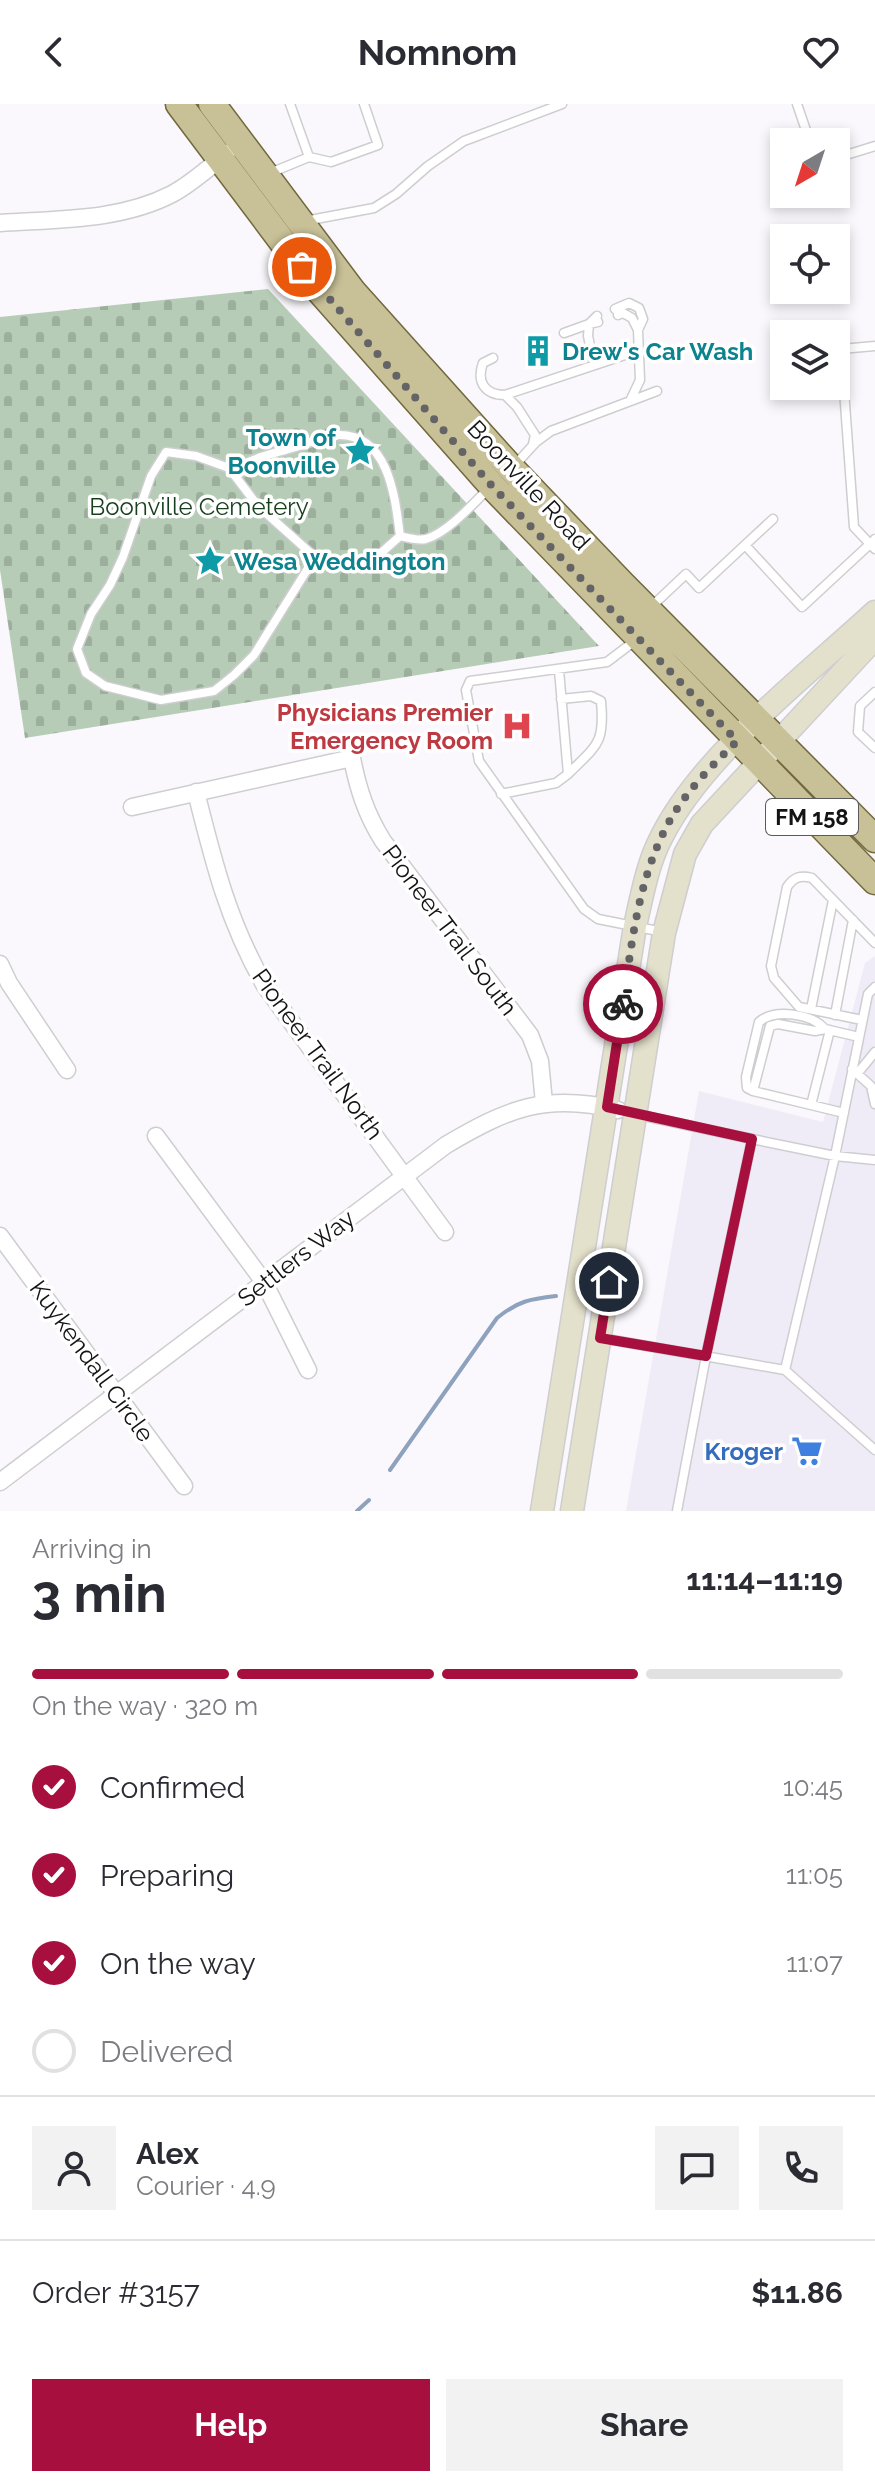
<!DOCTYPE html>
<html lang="en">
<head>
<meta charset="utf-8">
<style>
  body { margin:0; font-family:Raleway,sans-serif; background:#f2f2f3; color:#2b2b33; height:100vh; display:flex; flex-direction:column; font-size:30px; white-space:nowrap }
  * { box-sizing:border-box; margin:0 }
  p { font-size:26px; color:#7c7c81 }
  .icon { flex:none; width:44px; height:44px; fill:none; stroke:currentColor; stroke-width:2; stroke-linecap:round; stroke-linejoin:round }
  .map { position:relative; height:1407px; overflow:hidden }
  .panel { display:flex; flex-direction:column; background:#fff; flex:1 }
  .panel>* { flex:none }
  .needle { width:52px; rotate:219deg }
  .buttons { position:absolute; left:770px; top:24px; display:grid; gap:16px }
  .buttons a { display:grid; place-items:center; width:80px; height:80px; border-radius:0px; background:#fff; box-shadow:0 4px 12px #0003; font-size:40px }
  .pin { position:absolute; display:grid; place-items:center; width:68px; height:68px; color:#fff; margin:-34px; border:4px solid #fff; border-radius:50%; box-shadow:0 2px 8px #0007 }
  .courier { position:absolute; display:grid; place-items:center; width:80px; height:80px; margin:-40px; border:6px solid #a70f3f; border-radius:50%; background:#fff; color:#222; box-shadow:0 2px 10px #0007 }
  .summary em { font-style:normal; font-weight:700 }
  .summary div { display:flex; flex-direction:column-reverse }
  .summary { display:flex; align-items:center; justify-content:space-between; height:136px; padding:0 32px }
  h1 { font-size:52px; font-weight:700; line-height:60px }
  .bar { display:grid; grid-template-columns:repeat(4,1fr); gap:12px 8px; align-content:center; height:96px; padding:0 32px }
  .bar i { height:10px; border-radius:6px; background:#e1e1e2 }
  .bar .selected { background:#a70f3f }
  .bar p { grid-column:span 4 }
  .line { display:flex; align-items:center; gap:20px; padding:0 32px; border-top:2px solid #e1e1e2 }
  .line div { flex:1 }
  .round { display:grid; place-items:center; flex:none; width:84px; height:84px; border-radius:0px; background:#f2f2f3 }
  ol { padding:0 32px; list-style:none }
  li { display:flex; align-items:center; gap:24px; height:88px }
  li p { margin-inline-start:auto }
  li .icon { padding:8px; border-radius:50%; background:#a70f3f; color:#fff; stroke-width:4 }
  li:last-child { color:#7c7c81 }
  li i { width:44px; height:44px; border:4px solid #e1e1e2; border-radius:50% }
  .cta { display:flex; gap:16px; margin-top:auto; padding:16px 32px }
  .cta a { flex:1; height:92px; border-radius:0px; background:#a70f3f; color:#fff; font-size:32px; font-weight:700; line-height:92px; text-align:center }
  .cta a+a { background:#f2f2f3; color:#2b2b33 }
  header { display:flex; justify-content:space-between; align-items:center; height:104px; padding:0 32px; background:#fff; font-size:36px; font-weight:700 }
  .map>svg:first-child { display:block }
  .built { fill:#f0ecf7 }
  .cemetery { fill:url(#cemetery-stones) }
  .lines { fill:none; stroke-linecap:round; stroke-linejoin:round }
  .stream { stroke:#8ea2bd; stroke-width:4 }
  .lane-casing { stroke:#cecdd0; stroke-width:11 }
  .street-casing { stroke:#cecdd0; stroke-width:19 }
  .secondary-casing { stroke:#cecdd0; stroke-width:25 }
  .primary-casing { stroke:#71683c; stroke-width:29 }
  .lane { stroke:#fff; stroke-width:8 }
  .street { stroke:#fff; stroke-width:16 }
  .secondary { stroke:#e3e0cb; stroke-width:22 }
  .primary { stroke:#c8c097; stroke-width:26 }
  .done { stroke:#646466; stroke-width:8; stroke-dasharray:0 14.4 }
  .route { stroke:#a70f3f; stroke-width:10 }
  .labels { text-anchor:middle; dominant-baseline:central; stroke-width:7; stroke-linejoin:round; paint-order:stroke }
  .shield { fill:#fff; stroke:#5a5a5b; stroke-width:2 }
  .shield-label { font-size:22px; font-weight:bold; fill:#141415 }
  .culture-label { font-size:24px; font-weight:bold; fill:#0d838f; stroke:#fff; text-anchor:start }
  .street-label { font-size:24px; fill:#141415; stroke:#fff }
  .park-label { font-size:24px; fill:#163f1c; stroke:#fff }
  .health-label { font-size:24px; font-weight:bold; fill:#be3a42; stroke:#fff; text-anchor:end }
  .shop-label { font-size:24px; font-weight:bold; fill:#366cbe; stroke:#fff; text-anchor:end }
</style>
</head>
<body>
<header><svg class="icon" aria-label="back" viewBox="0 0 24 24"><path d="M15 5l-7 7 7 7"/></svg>Nomnom<svg class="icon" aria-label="heart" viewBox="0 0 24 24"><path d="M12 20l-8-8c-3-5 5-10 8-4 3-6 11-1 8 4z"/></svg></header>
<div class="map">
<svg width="875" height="1407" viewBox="0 0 875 1407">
  <defs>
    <pattern id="cemetery-stones" width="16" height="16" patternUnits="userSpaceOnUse" patternTransform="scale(2)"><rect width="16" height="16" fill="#b7ccb7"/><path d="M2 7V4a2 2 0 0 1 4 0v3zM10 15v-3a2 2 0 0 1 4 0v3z" fill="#9cae9c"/></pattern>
  </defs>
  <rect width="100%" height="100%" fill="#faf8fc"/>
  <path class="built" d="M875 852V1407H626L699 987 823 1018 865 859Z"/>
  <path class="cemetery" d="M268 185 599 542 25 634 0 466V213Z"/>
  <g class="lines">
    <path class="stream" d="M390 1366 497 1214C518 1197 530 1195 556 1192
      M357 1407 369 1396"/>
    <defs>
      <path id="lane" d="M797 0 810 38
        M309 53 331 58 378 41 364 0
        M836 54 875 42
        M270 69 309 53 290 0
        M305 117 374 104 396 90 428 62 464 37 562 0
        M615 205 629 199 639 204 643 215 638 226
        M618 211 623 209 632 214 638 226 640 276 630 297
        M598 218 589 220 588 232 593 256 599 259
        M564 229 589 220 597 212
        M875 242 841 245 854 423 870 440 875 435
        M493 254 483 259C476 278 485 291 505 291L637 247
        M505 291 517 303 535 331 533 340
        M515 361 536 338 551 327 657 287
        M233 369C250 353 273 350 296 343 309 339 324 332 338 331 389 330 395 393 400 432
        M400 432C408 434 418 437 426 435 447 429 473 400 488 385
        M745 441 773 415
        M315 453 254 551 234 571 214 587 161 596 105 582 86 569 77 545 91 510 110 481 123 453 151 372 166 348 196 352 229 364 258 402 315 453 363 465 400 432
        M651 503 686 470 699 484 745 441 802 503 870 440 875 445
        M636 536 607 558 470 577 466 586 479 657 584 805 598 815 663 828
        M875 588 860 602 858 628 875 644
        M561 595 591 592 601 597C605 640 597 641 568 670
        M501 690 556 679 568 670 559 566
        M811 905 833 796
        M835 911 853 816
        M862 916 799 903 774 874 771 862 787 783C794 773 800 771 812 774L875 839
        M830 926 811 1001 844 1009
        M852 965 871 982 875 1000
        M857 970 875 948
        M753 987 770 922 778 920 815 927 825 925 859 933
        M811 1001 753 987 747 984 746 973 759 918C775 904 812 910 825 925
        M635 1010 752 1035 706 1252 677 1407
        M752 1035 835 1052 875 1056
        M601 1234 785 1266 875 1346
        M785 1266 835 1052 868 890 875 883"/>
      <path id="street" d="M0 119C57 115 120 117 172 90 191 80 210 63 227 49
        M196 688C214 760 228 817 265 882L445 1128
        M132 703 352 654C358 685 366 710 383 737L530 931 540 957 544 999
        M0 860 9 879 67 966
        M156 1032 264 1178 308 1266
        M0 1132 184 1382
        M0 1378 446 1041C507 1005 546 988 618 1006"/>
      <path id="secondary" d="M542 1407 635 822C642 792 647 761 661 734 702 651 807 571 875 508
        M572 1407 664 829 685 750 702 720 875 534"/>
      <path id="primary" d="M179 0 318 185 492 382 875 777
        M212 0 353 188 511 364 622 480 875 735"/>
    </defs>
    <use href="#lane" class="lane-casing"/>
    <use href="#street" class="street-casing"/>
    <use href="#secondary" class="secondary-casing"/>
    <use href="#primary" class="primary-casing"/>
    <use href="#lane" class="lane"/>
    <use href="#street" class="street"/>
    <use href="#secondary" class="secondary"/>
    <use href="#primary" class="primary"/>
  </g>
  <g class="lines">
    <path class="done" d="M302 163 492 382 737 637C714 660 690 683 673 711 639 768 632 836 623 900"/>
    <path class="route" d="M609 1178 600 1234 706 1252 752 1035 607 1003 623 900"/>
  </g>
  <defs>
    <symbol id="building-bare" viewBox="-9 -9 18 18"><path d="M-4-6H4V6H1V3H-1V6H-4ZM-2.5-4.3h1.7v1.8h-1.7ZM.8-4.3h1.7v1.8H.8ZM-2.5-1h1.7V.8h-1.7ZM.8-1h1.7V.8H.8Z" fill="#0f9aa8" stroke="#fff" stroke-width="2.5" paint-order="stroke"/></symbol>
    <symbol id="sight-bare" viewBox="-9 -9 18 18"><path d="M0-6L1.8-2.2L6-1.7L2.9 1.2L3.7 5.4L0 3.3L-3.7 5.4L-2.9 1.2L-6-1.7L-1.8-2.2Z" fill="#0f9aa8" stroke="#fff" stroke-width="2.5" paint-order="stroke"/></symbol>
    <symbol id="hospital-bare" viewBox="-9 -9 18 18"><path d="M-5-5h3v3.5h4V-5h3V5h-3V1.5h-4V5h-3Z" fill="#e0444e" stroke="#fff" stroke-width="2.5" paint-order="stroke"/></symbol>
    <symbol id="supermarket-bare" viewBox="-9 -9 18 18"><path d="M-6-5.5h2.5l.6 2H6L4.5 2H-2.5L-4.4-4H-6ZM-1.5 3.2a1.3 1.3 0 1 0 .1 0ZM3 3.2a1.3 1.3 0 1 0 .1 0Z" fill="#3f7fe0" stroke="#fff" stroke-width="2.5" paint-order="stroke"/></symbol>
  </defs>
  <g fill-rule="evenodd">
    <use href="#building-bare" x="516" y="225" width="44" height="44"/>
    <use href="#sight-bare" x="338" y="325" width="44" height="44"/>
    <use href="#sight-bare" x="188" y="435" width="44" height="44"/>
    <use href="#hospital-bare" x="495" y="600" width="44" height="44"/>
    <use href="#supermarket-bare" x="785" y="1325" width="44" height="44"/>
  </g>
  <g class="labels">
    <rect class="shield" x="766" y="695" width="92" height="36" rx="6"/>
    <g class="shield-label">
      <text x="812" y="713">FM 158</text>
    </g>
    <g class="culture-label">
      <text x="562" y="247">Drew's Car Wash</text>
      <text x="336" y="333" text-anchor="end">Town of<tspan x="336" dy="28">Boonville</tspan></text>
      <text x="234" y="457">Wesa Weddington</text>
    </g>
    <g class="street-label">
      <text transform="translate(529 381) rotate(47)">Boonville Road</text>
      <text transform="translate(450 826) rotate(53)">Pioneer Trail South</text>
      <text transform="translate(318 950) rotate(54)">Pioneer Trail North</text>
      <text transform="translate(296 1154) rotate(-38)">Settlers Way</text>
      <text transform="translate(92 1257) rotate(54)">Kuykendall Circle</text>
    </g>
    <g class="park-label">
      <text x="199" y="402">Boonville Cemetery</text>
    </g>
    <g class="health-label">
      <text x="493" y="608">Physicians Premier<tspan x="493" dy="28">Emergency Room</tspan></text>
    </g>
    <g class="shop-label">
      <text x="783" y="1347">Kroger</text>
    </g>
  </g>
</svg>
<div class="buttons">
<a><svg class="needle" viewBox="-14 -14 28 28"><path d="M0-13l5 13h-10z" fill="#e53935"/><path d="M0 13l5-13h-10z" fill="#7c7c81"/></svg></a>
<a><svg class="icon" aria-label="locate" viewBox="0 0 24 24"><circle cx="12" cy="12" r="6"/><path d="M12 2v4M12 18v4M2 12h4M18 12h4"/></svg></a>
<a><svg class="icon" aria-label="layers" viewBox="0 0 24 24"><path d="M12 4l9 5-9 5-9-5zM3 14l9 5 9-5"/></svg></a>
</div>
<div class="pin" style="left:302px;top:163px;background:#ea580c"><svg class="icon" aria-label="bag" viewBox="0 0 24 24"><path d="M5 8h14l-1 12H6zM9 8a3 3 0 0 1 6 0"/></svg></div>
<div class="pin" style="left:609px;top:1178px;background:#1f2937"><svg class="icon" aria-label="home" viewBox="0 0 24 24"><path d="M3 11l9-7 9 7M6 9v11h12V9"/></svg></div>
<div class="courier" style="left:623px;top:900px"><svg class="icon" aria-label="bike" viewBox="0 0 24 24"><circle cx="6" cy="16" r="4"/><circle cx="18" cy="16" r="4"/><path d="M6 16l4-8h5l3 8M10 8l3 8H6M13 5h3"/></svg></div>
</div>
<section class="panel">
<div class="summary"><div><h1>3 min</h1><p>Arriving in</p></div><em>11:14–11:19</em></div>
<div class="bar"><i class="selected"></i><i class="selected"></i><i class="selected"></i><i></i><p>On the way · 320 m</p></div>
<ol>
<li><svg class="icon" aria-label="check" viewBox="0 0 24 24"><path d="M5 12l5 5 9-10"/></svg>Confirmed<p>10:45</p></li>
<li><svg class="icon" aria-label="check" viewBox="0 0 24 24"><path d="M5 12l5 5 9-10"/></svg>Preparing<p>11:05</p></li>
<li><svg class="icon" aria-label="check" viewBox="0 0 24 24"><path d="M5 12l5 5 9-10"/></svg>On the way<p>11:07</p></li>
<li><i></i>Delivered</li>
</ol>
<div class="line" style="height:144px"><a class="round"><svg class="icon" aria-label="person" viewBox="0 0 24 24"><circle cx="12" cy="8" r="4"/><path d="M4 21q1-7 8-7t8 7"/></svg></a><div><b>Alex</b><p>Courier · 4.9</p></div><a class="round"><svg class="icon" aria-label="chat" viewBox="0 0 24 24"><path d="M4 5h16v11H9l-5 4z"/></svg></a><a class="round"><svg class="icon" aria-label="phone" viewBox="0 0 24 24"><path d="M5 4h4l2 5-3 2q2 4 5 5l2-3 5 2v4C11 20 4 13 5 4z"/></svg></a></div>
<div class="line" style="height:104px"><div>Order #3157</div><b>$11.86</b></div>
<div class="cta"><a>Help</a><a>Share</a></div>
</section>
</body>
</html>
